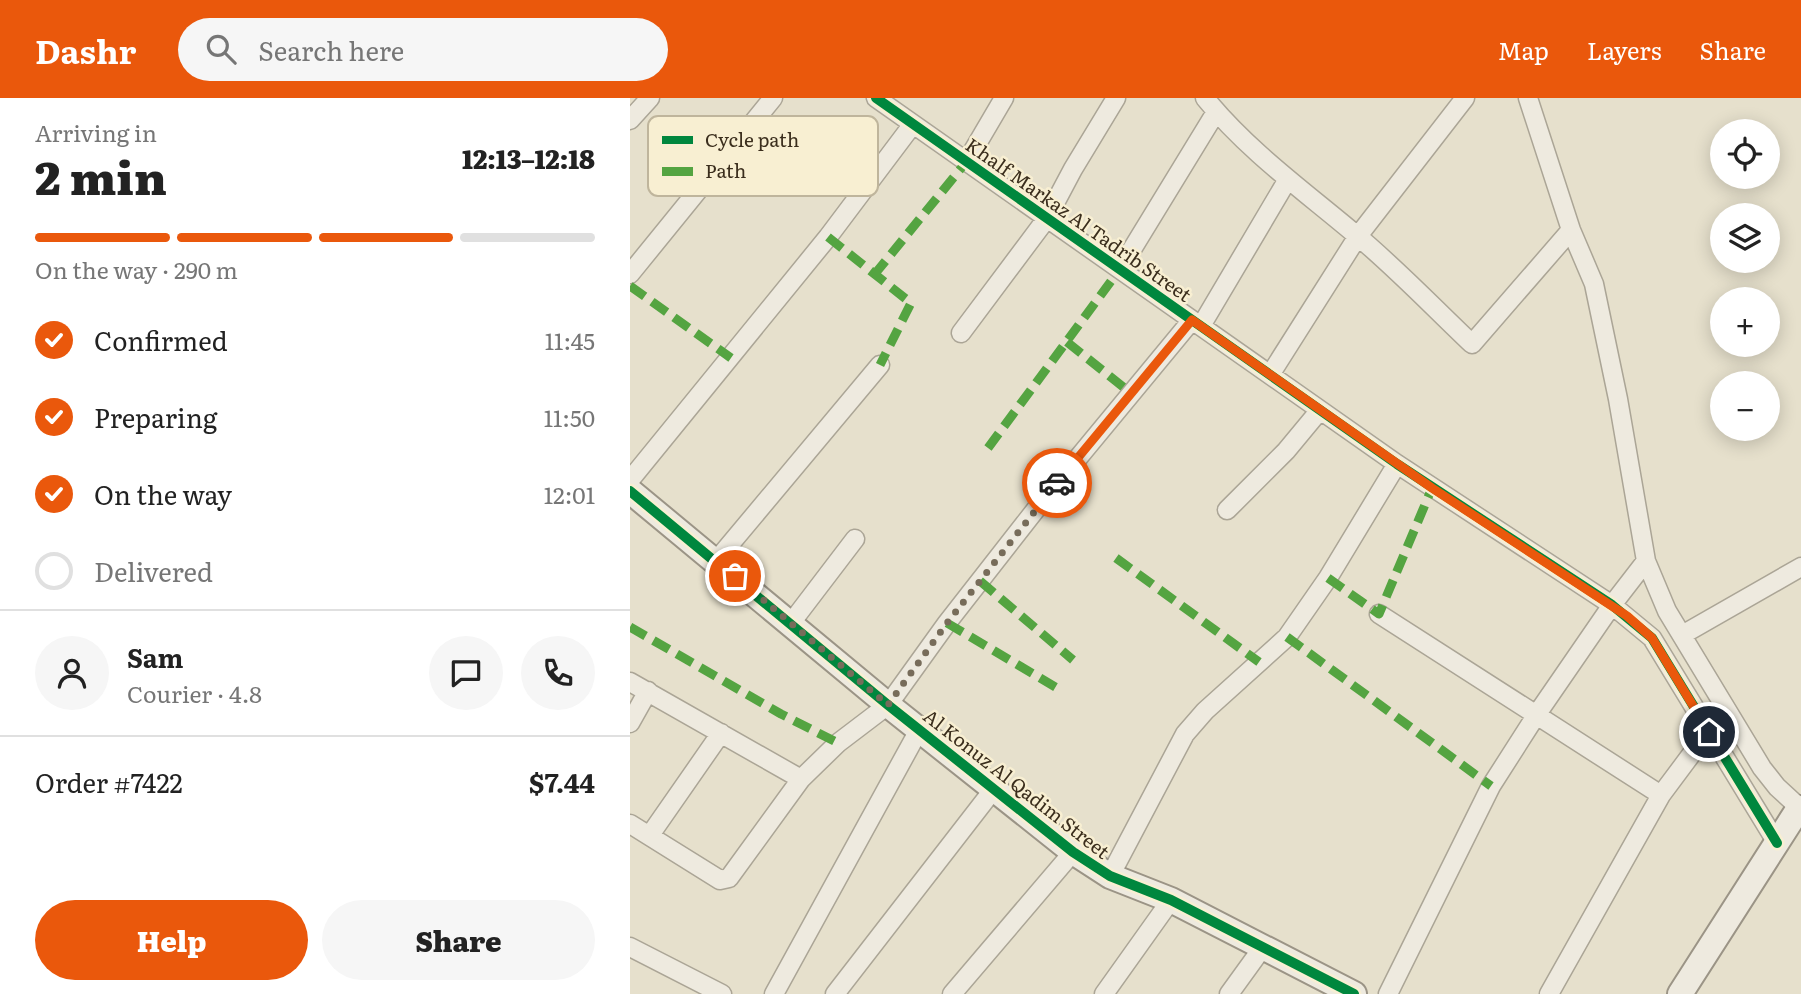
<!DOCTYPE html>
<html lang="en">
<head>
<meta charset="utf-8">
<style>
  body { margin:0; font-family:Literata,serif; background:#f6f6f6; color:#222; height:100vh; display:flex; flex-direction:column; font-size:26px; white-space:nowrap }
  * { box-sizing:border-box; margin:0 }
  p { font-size:23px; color:#767676 }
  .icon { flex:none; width:38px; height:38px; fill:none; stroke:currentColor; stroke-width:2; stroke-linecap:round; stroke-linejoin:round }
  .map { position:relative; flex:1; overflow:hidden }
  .details { display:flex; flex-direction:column; background:#fff; width:630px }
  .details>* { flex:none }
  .fabs { position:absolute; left:1080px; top:21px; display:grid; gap:14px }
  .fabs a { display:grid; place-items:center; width:70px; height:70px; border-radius:50%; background:#fff; box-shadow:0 4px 18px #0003; font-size:35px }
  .pin { position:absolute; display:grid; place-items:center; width:60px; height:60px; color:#fff; margin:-30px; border:4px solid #fff; border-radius:50%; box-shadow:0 2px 7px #0007 }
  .courier { position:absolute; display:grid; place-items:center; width:70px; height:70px; margin:-35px; border:5px solid #ea580c; border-radius:50%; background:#fff; color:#222; box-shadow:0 2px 9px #0007 }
  .overview em { font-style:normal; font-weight:800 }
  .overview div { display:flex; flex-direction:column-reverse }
  .overview { display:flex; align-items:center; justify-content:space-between; height:119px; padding:0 35px }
  h1 { font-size:46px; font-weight:800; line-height:52px }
  .bar { display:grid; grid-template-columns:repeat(4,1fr); gap:10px 7px; align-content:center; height:84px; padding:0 35px }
  .bar i { height:9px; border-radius:5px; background:#e0e0e0 }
  .bar .selected { background:#ea580c }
  .bar p { grid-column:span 4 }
  .line { display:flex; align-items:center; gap:18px; padding:0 35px; border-top:2px solid #e0e0e0 }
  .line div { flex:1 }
  .round { display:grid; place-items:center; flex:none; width:74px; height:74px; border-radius:37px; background:#f6f6f6 }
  ol { padding:0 35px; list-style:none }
  li { display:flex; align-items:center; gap:21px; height:77px }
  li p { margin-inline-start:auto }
  li .icon { padding:7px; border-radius:50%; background:#ea580c; color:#fff; stroke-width:4 }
  li:last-child { color:#767676 }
  li i { width:38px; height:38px; border:4px solid #e0e0e0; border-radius:50% }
  .primary-button { display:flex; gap:14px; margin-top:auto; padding:14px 35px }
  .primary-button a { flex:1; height:80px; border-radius:42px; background:#ea580c; color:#fff; font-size:28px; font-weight:800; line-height:80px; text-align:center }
  .primary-button a+a { background:#f6f6f6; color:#222 }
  header { display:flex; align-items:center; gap:42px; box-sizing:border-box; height:98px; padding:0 35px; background:#ea580c; color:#fff }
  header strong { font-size:33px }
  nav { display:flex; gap:38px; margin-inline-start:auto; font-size:24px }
  .search { width:490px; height:63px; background:#f6f6f6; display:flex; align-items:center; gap:18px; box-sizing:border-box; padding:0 24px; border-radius:38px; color:#767676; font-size:26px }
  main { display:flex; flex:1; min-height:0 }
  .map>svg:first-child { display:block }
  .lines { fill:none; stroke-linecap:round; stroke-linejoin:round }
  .street-casing { stroke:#aba596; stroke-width:21 }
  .secondary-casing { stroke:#9b9486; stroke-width:28 }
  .street { stroke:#eeeadf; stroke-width:18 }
  .secondary { stroke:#eeeadf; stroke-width:24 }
  .quiet { stroke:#54a441; stroke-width:9; stroke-dasharray:18 9; stroke-linecap:butt }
  .cycleway-casing { stroke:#f8efd2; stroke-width:15 }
  .cycleway { stroke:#00873e; stroke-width:10 }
  .done { stroke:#776c5a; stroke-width:7; stroke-dasharray:0 12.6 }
  .route { stroke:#ea580c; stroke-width:9 }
  .labels { text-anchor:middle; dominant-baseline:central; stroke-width:5; stroke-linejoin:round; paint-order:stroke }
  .street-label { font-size:19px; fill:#3b2e1d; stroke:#f8efd2 }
  .key { fill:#f8efd2; stroke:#bfb59c; stroke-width:2 }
  .key-label { font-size:19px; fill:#3b2e1d }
</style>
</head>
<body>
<header>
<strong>Dashr</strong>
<div class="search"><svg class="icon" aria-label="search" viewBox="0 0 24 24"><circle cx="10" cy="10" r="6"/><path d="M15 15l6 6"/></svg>Search here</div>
<nav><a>Map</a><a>Layers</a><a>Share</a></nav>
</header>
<main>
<section class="details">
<div class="overview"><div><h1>2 min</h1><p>Arriving in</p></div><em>12:13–12:18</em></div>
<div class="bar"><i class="selected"></i><i class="selected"></i><i class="selected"></i><i></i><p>On the way · 290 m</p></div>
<ol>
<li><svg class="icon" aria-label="check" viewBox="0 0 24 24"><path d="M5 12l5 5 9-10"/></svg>Confirmed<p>11:45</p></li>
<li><svg class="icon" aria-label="check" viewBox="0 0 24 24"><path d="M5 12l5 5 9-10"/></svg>Preparing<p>11:50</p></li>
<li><svg class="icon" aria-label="check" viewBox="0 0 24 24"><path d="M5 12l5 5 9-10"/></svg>On the way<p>12:01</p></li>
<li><i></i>Delivered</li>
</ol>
<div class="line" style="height:126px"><a class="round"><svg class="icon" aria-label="person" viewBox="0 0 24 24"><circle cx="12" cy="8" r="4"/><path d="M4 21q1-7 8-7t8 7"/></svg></a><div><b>Sam</b><p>Courier · 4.8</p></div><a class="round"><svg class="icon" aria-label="chat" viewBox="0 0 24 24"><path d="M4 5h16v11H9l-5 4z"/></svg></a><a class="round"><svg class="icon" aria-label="phone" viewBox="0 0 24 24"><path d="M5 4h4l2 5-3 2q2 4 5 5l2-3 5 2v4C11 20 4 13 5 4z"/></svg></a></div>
<div class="line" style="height:91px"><div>Order #7422</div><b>$7.44</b></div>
<div class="primary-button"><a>Help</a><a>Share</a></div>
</section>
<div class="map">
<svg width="1171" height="896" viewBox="0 0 1171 896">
  <rect width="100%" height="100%" fill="#e6e0cc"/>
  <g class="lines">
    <defs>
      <path id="street" d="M246 0 767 366 982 507 1022 540 1147 745
        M575 0C617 52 674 93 725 136 766 170 803 209 842 246L941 132
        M898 0 941 132 964 186 988 301 1016 463 1037 513 1132 670 1147 689 1171 711
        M0 22 20 0
        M337 63 374 0
        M490 171 586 14
        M0 176 143 0
        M571 228 658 81
        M331 235 417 120 443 71 486 0
        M640 277 728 138 835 0
        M0 382 198 139 283 26
        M597 412 656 353 690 312
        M86 463 250 267
        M749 516 1031 697
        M161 525 225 441
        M1052 537 1171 469
        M0 584 171 681
        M0 625 18 593
        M0 726 90 782 99 780 171 681 208 645 258 607 317 525 410 406 562 222
        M20 737 91 635
        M480 778 555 636 575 613 657 539 698 480 767 366
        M0 849 92 896
        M144 896 289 632
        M205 896 363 692
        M322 896 443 754
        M474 896 541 802
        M599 896 633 849
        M758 896 861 688 907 616 982 507 1016 463
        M919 896 1031 697 1078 634"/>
      <path id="secondary" d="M0 393 258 607 443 754 480 778 541 802 724 896
        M1050 896 1169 710"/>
    </defs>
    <use href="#street" class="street-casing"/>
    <use href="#secondary" class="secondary-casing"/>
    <use href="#street" class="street"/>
    <use href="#secondary" class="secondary"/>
    <path class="quiet" d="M198 139 281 205 250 267
      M244 177 337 63
      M0 188 101 260
      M437 244 502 296
      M358 350 490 171
      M486 460 629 564
      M698 480 749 516 802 390
      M350 483 443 562
      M317 525 427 590
      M0 529 151 616 208 645
      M657 539 861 688"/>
    <defs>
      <path id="cycleway" d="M246 0 767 366 982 507 1022 540 1147 745
        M0 393 258 607 443 754 480 778 541 802 724 896"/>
    </defs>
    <use href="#cycleway" class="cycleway-casing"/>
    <use href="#cycleway" class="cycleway"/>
  </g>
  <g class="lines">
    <path class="done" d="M105 478 258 607 317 525 427 385"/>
    <path class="route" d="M427 385 562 222 802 390 997 518 1022 540 1079 634"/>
  </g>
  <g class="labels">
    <g class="street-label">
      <text transform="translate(449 121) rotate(35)">Khalf Markaz Al Tadrib Street</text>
      <text transform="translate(387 685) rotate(38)">Al Konuz Al Qadim Street</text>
    </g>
  </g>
  <rect x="18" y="18" width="230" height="80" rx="10" class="key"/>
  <rect x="32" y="38" width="31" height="8" fill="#00873e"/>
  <rect x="32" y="69" width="31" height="9" fill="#54a441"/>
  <g class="key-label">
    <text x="75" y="49">Cycle path</text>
    <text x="75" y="80">Path</text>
  </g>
</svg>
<div class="fabs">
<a><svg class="icon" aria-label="locate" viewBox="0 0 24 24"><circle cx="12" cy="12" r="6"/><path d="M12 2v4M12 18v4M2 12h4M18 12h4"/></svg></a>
<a><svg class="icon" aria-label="layers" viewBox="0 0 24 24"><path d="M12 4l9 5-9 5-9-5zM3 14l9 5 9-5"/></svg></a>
<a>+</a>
<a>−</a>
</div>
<div class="pin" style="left:105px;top:478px;background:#ea580c"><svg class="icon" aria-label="bag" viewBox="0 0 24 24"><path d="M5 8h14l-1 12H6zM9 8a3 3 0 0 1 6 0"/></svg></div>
<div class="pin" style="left:1079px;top:634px;background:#1f2937"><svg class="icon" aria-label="home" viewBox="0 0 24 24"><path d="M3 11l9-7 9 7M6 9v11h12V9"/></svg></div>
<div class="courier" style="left:427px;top:385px"><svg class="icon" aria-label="car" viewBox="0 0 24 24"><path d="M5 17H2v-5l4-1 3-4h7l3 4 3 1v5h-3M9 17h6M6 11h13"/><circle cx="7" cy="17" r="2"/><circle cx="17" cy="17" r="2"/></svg></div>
</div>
</main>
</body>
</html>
